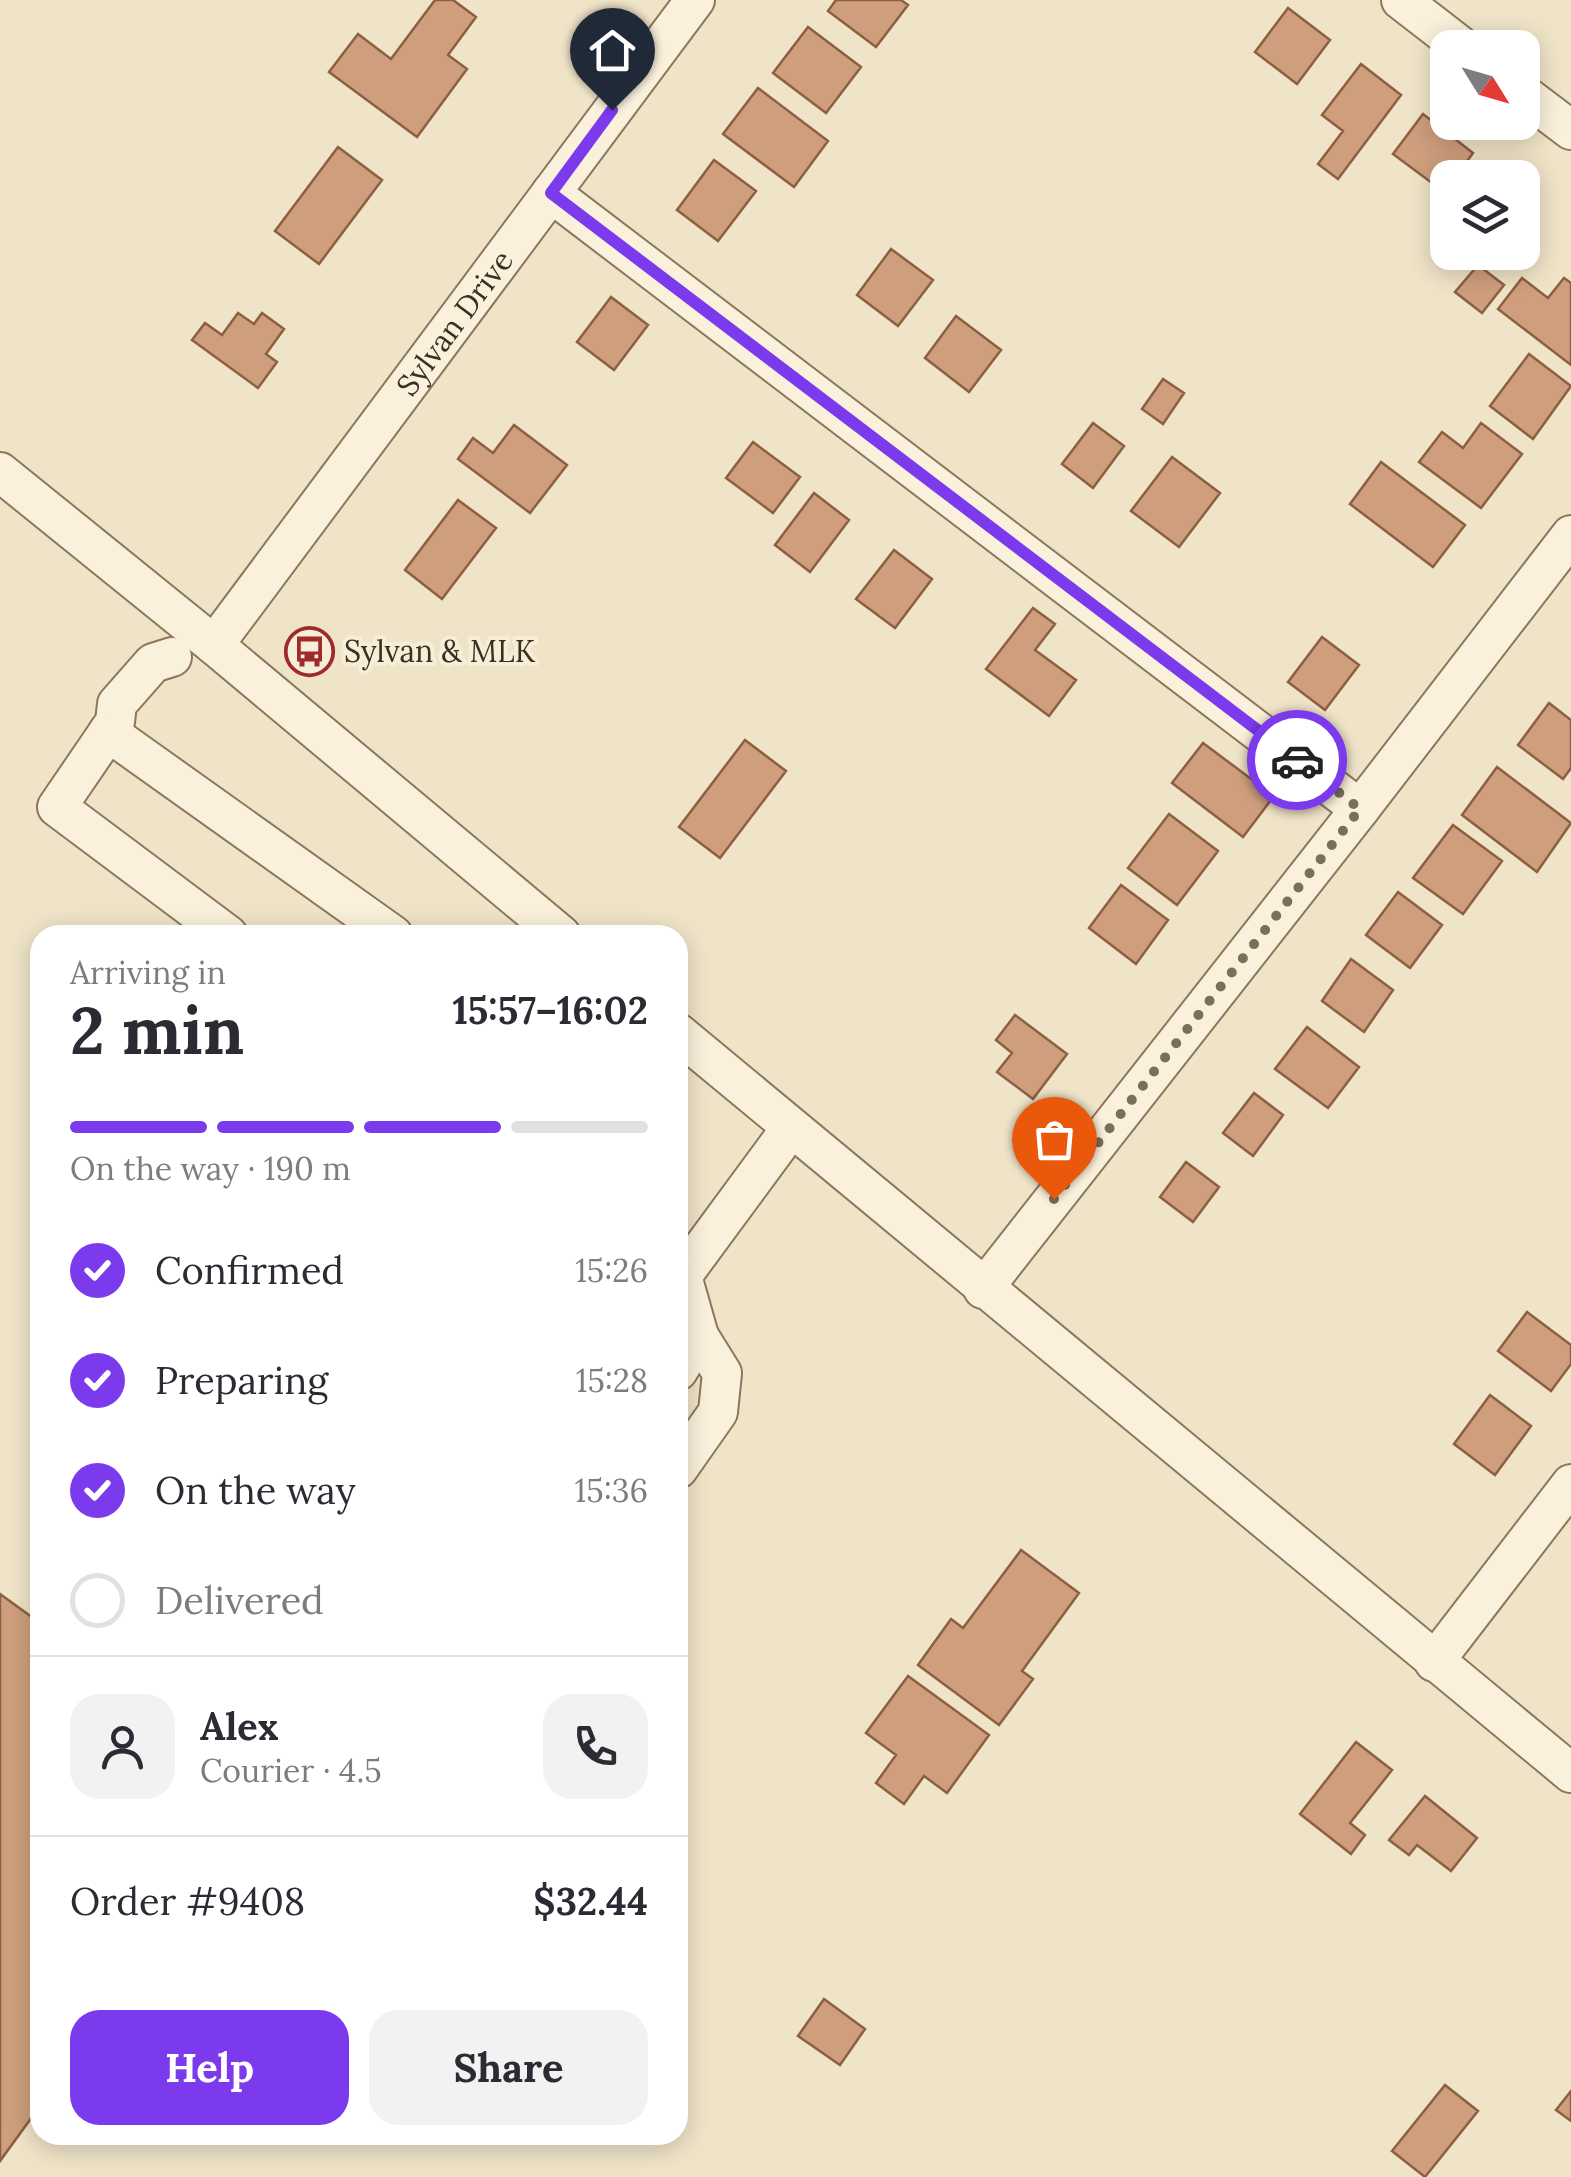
<!DOCTYPE html>
<html lang="en">
<head>
<meta charset="utf-8">
<style>
  body { margin:0; font-family:Lora,serif; background:#f2f2f3; color:#2b2b33; height:100vh; display:flex; flex-direction:column; font-size:38px; white-space:nowrap }
  * { box-sizing:border-box; margin:0 }
  p { font-size:32px; color:#7c7c81 }
  .icon { flex:none; width:55px; height:55px; fill:none; stroke:currentColor; stroke-width:2; stroke-linecap:round; stroke-linejoin:round }
  .map { position:relative; flex:1; overflow:hidden }
  .details { position:absolute; left:30px; top:925px; width:658px; height:1220px; display:flex; flex-direction:column; background:#fff; border-radius:30px; box-shadow:0 5px 25px #0003 }
  .details>* { flex:none }
  .needle { width:65px; rotate:127deg }
  .fabs { position:absolute; left:1430px; top:30px; display:grid; gap:20px }
  .fabs a { display:grid; place-items:center; width:110px; height:110px; border-radius:20px; background:#fff; box-shadow:0 5px 25px #0003; font-size:50px }
  .pin { position:absolute; display:grid; place-items:center; width:85px; height:85px; color:#fff; margin:-102px -42px; border-radius:50% 50% 50% 0; rotate:-45deg; box-shadow:0 0 10px #0007 }
  .pin .icon { rotate:45deg }
  .courier { position:absolute; display:grid; place-items:center; width:100px; height:100px; margin:-50px; border:8px solid #7c3aed; border-radius:50%; background:#fff; color:#222; box-shadow:0 2px 12px #0007 }
  .overview em { font-style:normal; font-weight:700 }
  .overview div { display:flex; flex-direction:column-reverse }
  .overview { display:flex; align-items:center; justify-content:space-between; height:170px; padding:0 40px }
  h1 { font-size:65px; font-weight:700; line-height:75px }
  .bar { display:grid; grid-template-columns:repeat(4,1fr); gap:15px 10px; align-content:center; height:120px; padding:0 40px }
  .bar i { height:12px; border-radius:8px; background:#e1e1e2 }
  .bar .active { background:#7c3aed }
  .bar p { grid-column:span 4 }
  .line { display:flex; align-items:center; gap:25px; padding:0 40px; border-top:2px solid #e1e1e2 }
  .line div { flex:1 }
  .round { display:grid; place-items:center; flex:none; width:105px; height:105px; border-radius:30px; background:#f2f2f3 }
  ol { padding:0 40px; list-style:none }
  li { display:flex; align-items:center; gap:30px; height:110px }
  li p { margin-inline-start:auto }
  li .icon { padding:10px; border-radius:50%; background:#7c3aed; color:#fff; stroke-width:4 }
  li:last-child { color:#7c7c81 }
  li i { width:55px; height:55px; border:5px solid #e1e1e2; border-radius:50% }
  .action { display:flex; gap:20px; margin-top:auto; padding:20px 40px }
  .action a { flex:1; height:115px; border-radius:30px; background:#7c3aed; color:#fff; font-size:40px; font-weight:700; line-height:115px; text-align:center }
  .action a+a { background:#f2f2f3; color:#2b2b33 }
  .map>svg:first-child { display:block }
  .building { fill:#cf9f7d; stroke:#8d5f41; stroke-width:2.5 }
  .lines { fill:none; stroke-linecap:round; stroke-linejoin:round }
  .minor-casing { stroke:#8d765c; stroke-width:42 }
  .minor { stroke:#faf1dc; stroke-width:38 }
  .done { stroke:#7c6e5b; stroke-width:10; stroke-dasharray:0 18 }
  .route { stroke:#7c3aed; stroke-width:12 }
  .labels { text-anchor:middle; dominant-baseline:central; stroke-width:8; stroke-linejoin:round; paint-order:stroke }
  .street-label { font-size:30px; fill:#3d2e20; stroke:#f7eed8 }
  .poi-label { font-size:30px; fill:#3d2e20; stroke:#f7eed8; text-anchor:start }
</style>
</head>
<body>
<div class="map">
<svg width="1571" height="2177" viewBox="0 0 1571 2177">
  <rect width="100%" height="100%" fill="#f0e4c8"/>
  <path class="building" d="M435 0H453L476 17 448 55 467 69 417 137 329 72 358 34 391 59Z
    M836 0H901L908 5 876 47 828 11Z
    M1288 8 1330 40 1297 84 1255 52Z
    M808 27 861 67 826 113 773 73Z
    M1361 64 1401 95 1338 179 1318 164 1343 131 1322 115Z
    M758 88 828 141 794 187 723 134Z
    M1423 114 1473 153 1455 178H1448L1444 192 1393 154Z
    M338 147 382 180 319 264 275 231Z
    M714 160 756 191 718 241 677 210Z
    M891 249 933 280 898 326 857 295Z
    M1478 265 1504 285 1482 313 1455 292Z
    M1522 278 1548 298 1564 278 1571 283V365L1498 309Z
    M611 297 648 325 614 370 577 342Z
    M238 313 254 324 262 313 284 329 266 354 277 362 258 388 192 340 205 323 222 335Z
    M956 316 1001 350 969 392 925 358Z
    M1529 354 1571 386 1533 439 1490 406Z
    M1163 379 1184 393 1163 424 1142 409Z
    M1093 423 1124 446 1093 488 1062 464Z
    M1481 423 1522 454 1481 508 1419 462 1442 432 1463 448Z
    M514 425 567 465 530 513 458 459 473 438 493 453Z
    M753 442 800 477 773 513 726 478Z
    M1172 457 1220 493 1179 547 1131 511Z
    M1381 462 1465 525 1433 567 1350 504Z
    M814 493 849 520 810 572 775 545Z
    M458 500 496 528 442 599 405 570Z
    M894 550 932 579 895 628 856 599Z
    M1033 608 1055 624 1035 650 1076 680 1049 716 986 669Z
    M1322 637 1359 665 1325 710 1288 682Z
    M1549 703 1571 720V768L1563 779 1518 745Z
    M745 740 786 771 720 858 679 827Z
    M1203 743 1274 796 1243 837 1172 783Z
    M1497 767 1571 823 1537 872 1462 815Z
    M1169 814 1218 851 1177 905 1128 868Z
    M1453 825 1502 861 1463 914 1413 878Z
    M1121 885 1168 920 1136 964 1089 928Z
    M1398 892 1442 925 1410 968 1366 935Z
    M1351 959 1393 990 1364 1032 1322 1001Z
    M1015 1015 1067 1054 1033 1099 997 1072 1012 1053 996 1040Z
    M1307 1027 1359 1067 1328 1108 1275 1069Z
    M1254 1093 1283 1115 1253 1156 1223 1133Z
    M1186 1162 1219 1187 1193 1222 1160 1197Z
    M1527 1312 1571 1345V1364L1551 1391 1498 1351Z
    M1490 1395 1531 1426 1495 1475 1454 1444Z
    M1021 1550 1079 1593 1022 1671 1033 1679 999 1725 918 1665 951 1619 963 1628Z
    M0 1594 40 1623V2106L0 2161Z
    M908 1676 989 1735 947 1793 924 1776 904 1804 876 1783 896 1755 866 1733Z
    M1356 1742 1392 1770 1350 1823 1365 1835 1351 1854 1300 1814Z
    M1425 1796 1477 1838 1451 1871 1417 1845 1409 1855 1389 1840Z
    M824 1999 865 2029 840 2065 798 2036Z
    M1445 2085 1478 2111 1425 2177 1392 2151Z
    M1571 2091V2121L1556 2110Z"/>
  <g class="lines">
    <defs>
      <g id="minor">
        <path d="M1401 0 1463 48"/>
        <path d="M1522 93 1571 130"/>
        <path d="M551 193 1360 809"/>
        <path d="M0 472 214 645 561 935"/>
        <path id="s1" d="M214 645 695 0"/>
        <path d="M172 657 153 663 117 704 115 722 57 807 228 935"/>
        <path d="M108 732 393 935"/>
        <path d="M678 1033 1571 1773"/>
        <path d="M678 1272 682 1276 791 1128"/>
        <path d="M983 1289 1360 809 1571 535"/>
        <path d="M678 1371 699 1336 682 1276"/>
        <path d="M678 1469 718 1412 722 1373 699 1336"/>
        <path d="M1434 1662 1571 1484"/>
      </g>
    </defs>
    <use href="#minor" class="minor-casing"/>
    <use href="#minor" class="minor"/>
  </g>
  <g class="lines">
    <path class="done" d="M1054 1199 1360 809 1297 760"/>
    <path class="route" d="M612 110 551 193 1297 760"/>
  </g>
  <defs>
    <symbol id="bus-ring" viewBox="-11 -11 22 22"><circle r="9.5" fill="#f7eed8" stroke="#9e2a2b" stroke-width="1.5"/><path d="M-5-6H5V4H4V6H2V4H-2V6H-4V4H-5ZM-3.5-4V0h7V-4ZM-3.5 1.2v1.5H-2V1.2ZM2 1.2v1.5H3.5V1.2Z" fill="#9e2a2b"/></symbol>
  </defs>
  <g fill-rule="evenodd">
    <use href="#bus-ring" x="282" y="624" width="55" height="55"/>
  </g>
  <g class="labels">
    <g class="street-label">
      <text stroke="none"><textPath href="#s1" startOffset="402">Sylvan Drive</textPath></text>
    </g>
    <g class="poi-label">
      <text x="344" y="651">Sylvan &amp; MLK</text>
    </g>
  </g>
</svg>
<div class="fabs">
<a><svg class="needle" viewBox="-14 -14 28 28"><path d="M0-13l5 13h-10z" fill="#e53935"/><path d="M0 13l5-13h-10z" fill="#7c7c81"/></svg></a>
<a><svg class="icon" aria-label="layers" viewBox="0 0 24 24"><path d="M12 4l9 5-9 5-9-5zM3 14l9 5 9-5"/></svg></a>
</div>
<div class="pin" style="left:1054px;top:1199px;background:#ea580c"><svg class="icon" aria-label="bag" viewBox="0 0 24 24"><path d="M5 8h14l-1 12H6zM9 8a3 3 0 0 1 6 0"/></svg></div>
<div class="pin" style="left:612px;top:110px;background:#1f2937"><svg class="icon" aria-label="home" viewBox="0 0 24 24"><path d="M3 11l9-7 9 7M6 9v11h12V9"/></svg></div>
<div class="courier" style="left:1297px;top:760px"><svg class="icon" aria-label="car" viewBox="0 0 24 24"><path d="M5 17H2v-5l4-1 3-4h7l3 4 3 1v5h-3M9 17h6M6 11h13"/><circle cx="7" cy="17" r="2"/><circle cx="17" cy="17" r="2"/></svg></div>
<section class="details">
<div class="overview"><div><h1>2 min</h1><p>Arriving in</p></div><em>15:57–16:02</em></div>
<div class="bar"><i class="active"></i><i class="active"></i><i class="active"></i><i></i><p>On the way · 190 m</p></div>
<ol>
<li><svg class="icon" aria-label="check" viewBox="0 0 24 24"><path d="M5 12l5 5 9-10"/></svg>Confirmed<p>15:26</p></li>
<li><svg class="icon" aria-label="check" viewBox="0 0 24 24"><path d="M5 12l5 5 9-10"/></svg>Preparing<p>15:28</p></li>
<li><svg class="icon" aria-label="check" viewBox="0 0 24 24"><path d="M5 12l5 5 9-10"/></svg>On the way<p>15:36</p></li>
<li><i></i>Delivered</li>
</ol>
<div class="line" style="height:180px"><a class="round"><svg class="icon" aria-label="person" viewBox="0 0 24 24"><circle cx="12" cy="8" r="4"/><path d="M4 21q1-7 8-7t8 7"/></svg></a><div><b>Alex</b><p>Courier · 4.5</p></div><a class="round"><svg class="icon" aria-label="phone" viewBox="0 0 24 24"><path d="M5 4h4l2 5-3 2q2 4 5 5l2-3 5 2v4C11 20 4 13 5 4z"/></svg></a></div>
<div class="line" style="height:130px"><div>Order #9408</div><b>$32.44</b></div>
<div class="action"><a>Help</a><a>Share</a></div>
</section>
</div>
</body>
</html>
